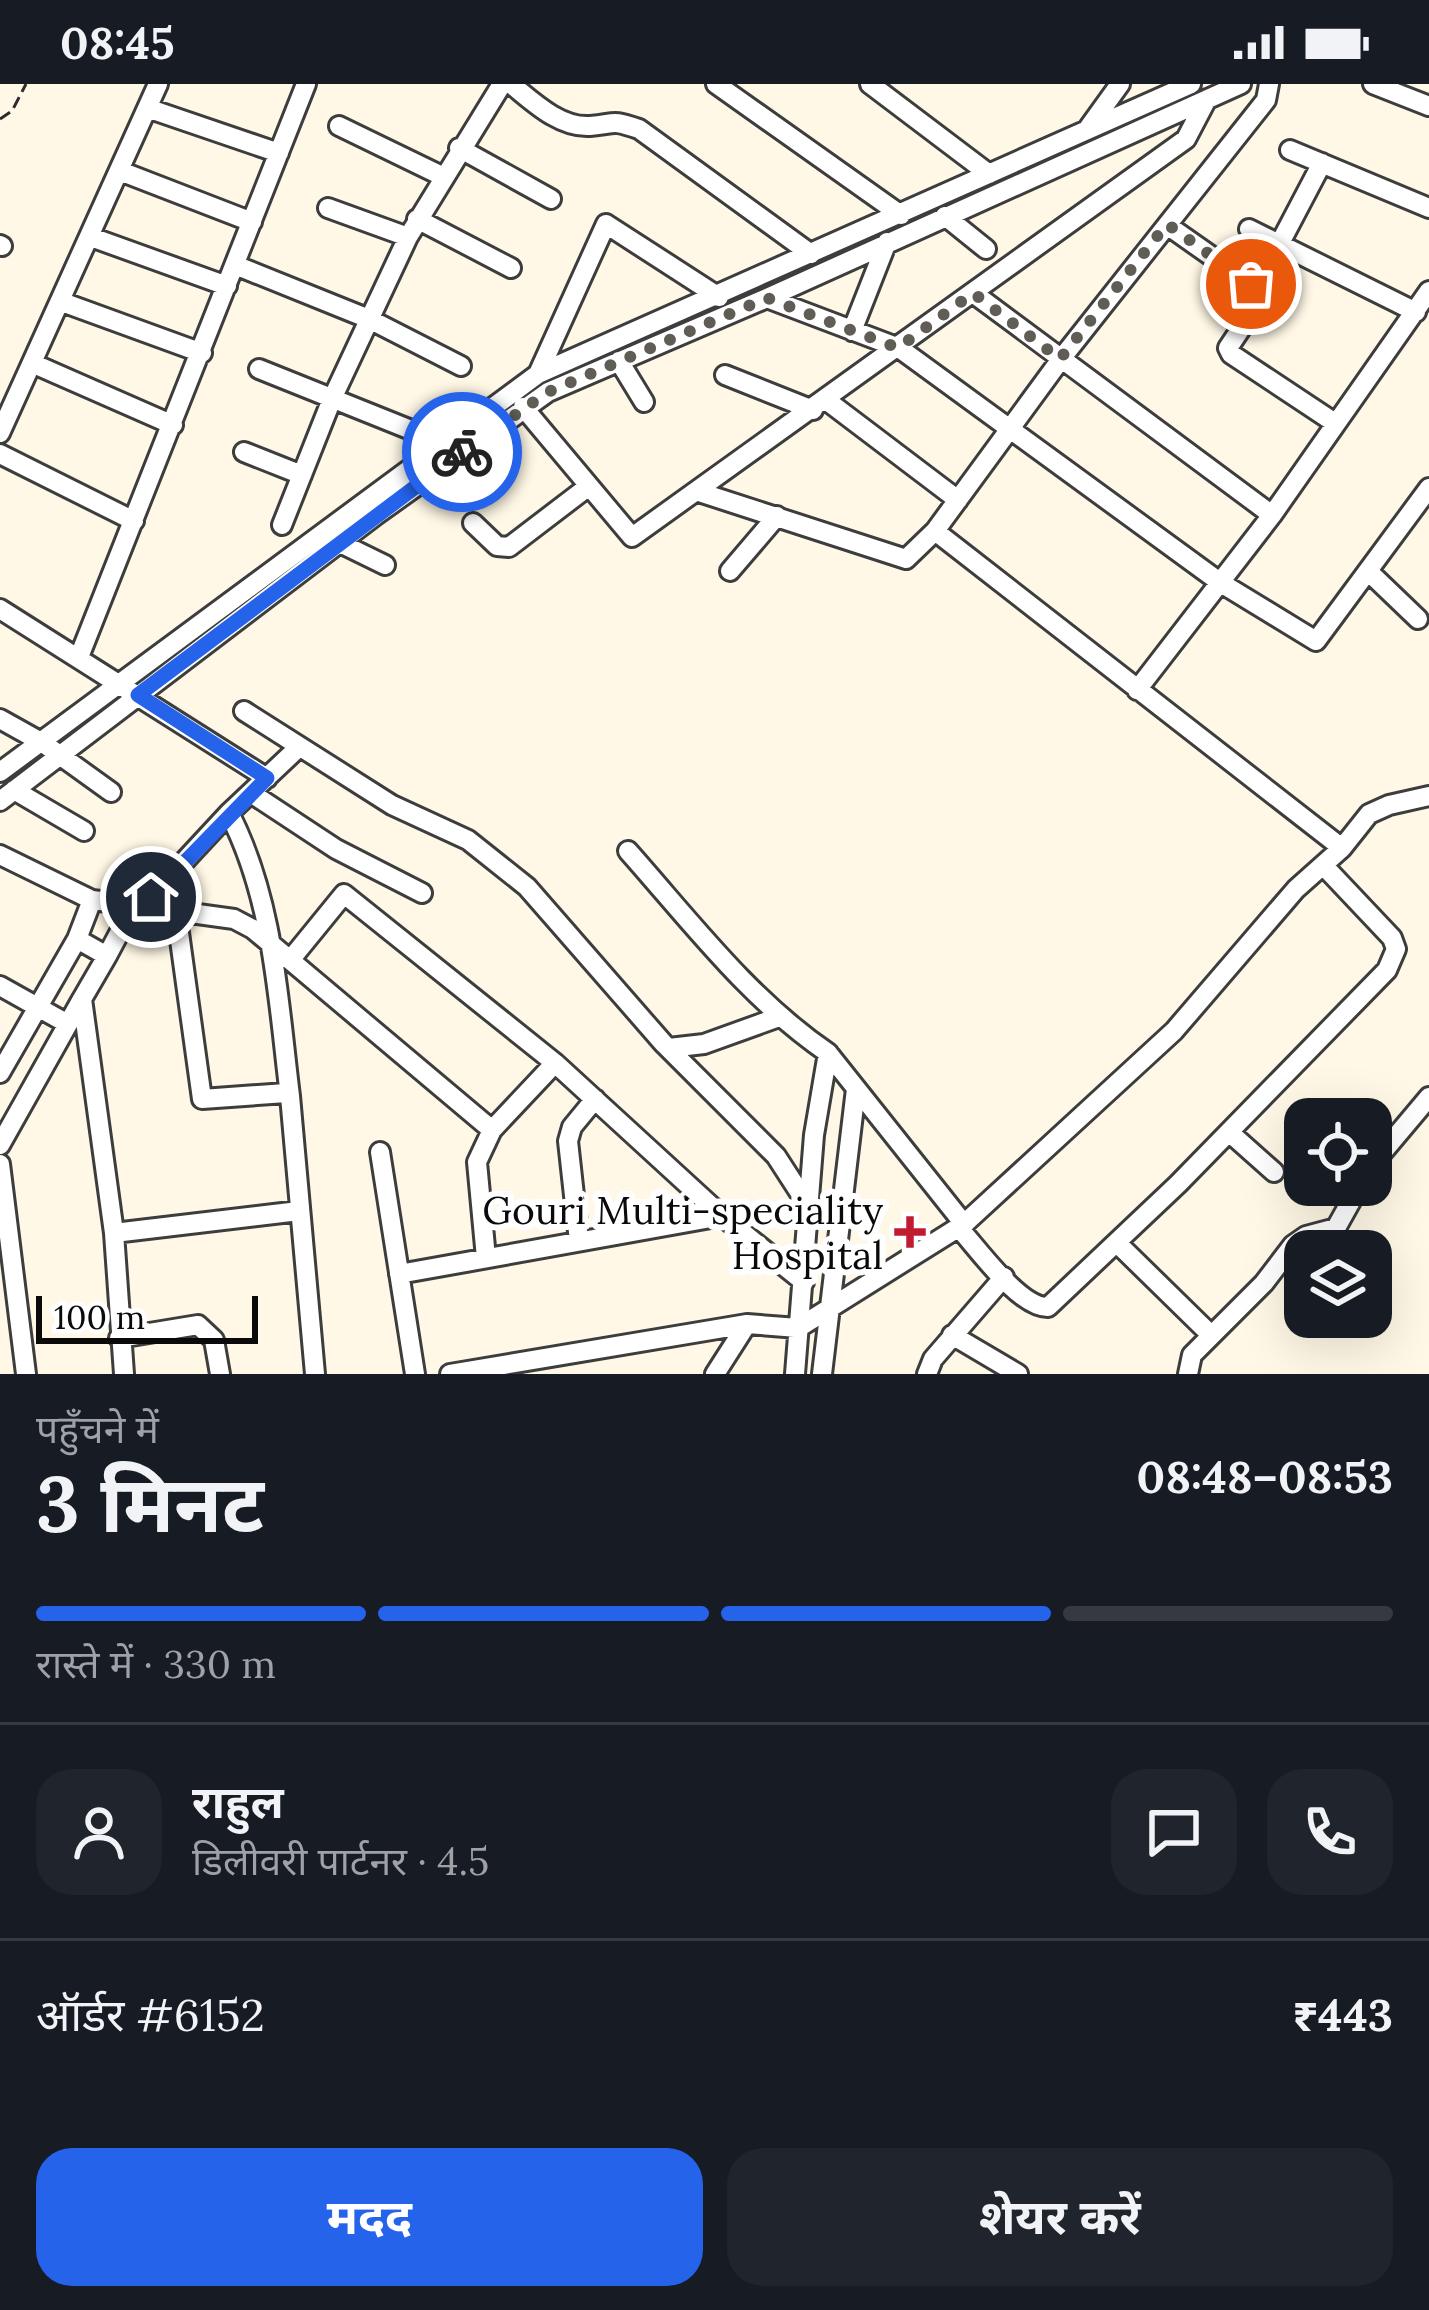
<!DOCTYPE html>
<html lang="hi">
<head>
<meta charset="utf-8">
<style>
  body { margin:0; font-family:Lora,"Noto Sans Devanagari",serif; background:#20242c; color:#f1f3f6; height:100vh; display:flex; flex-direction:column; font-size:45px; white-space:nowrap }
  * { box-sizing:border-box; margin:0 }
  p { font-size:39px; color:#9ea1a6 }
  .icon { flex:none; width:66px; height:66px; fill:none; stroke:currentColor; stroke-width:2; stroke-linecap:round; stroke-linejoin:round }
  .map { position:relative; height:1290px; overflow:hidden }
  .panel { display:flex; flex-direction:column; background:#171b24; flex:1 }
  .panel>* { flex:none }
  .buttons { position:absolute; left:1284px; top:1014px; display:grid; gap:24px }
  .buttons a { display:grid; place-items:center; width:108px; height:108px; border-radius:24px; background:#171b24; box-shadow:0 12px 48px #0002; font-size:60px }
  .scale { position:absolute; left:36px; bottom:30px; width:222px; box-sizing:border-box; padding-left:12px; border:6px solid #0a0a0a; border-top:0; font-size:33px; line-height:42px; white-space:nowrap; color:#0a0a0a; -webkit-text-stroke:9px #fff; paint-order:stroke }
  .pin { position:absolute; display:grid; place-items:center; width:102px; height:102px; color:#fff; margin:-51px; border:6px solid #fff; border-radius:50%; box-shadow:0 3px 12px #0007 }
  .courier { position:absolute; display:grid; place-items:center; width:120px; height:120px; margin:-60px; border:9px solid #2563eb; border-radius:50%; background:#fff; color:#222; box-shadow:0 3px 15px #0007 }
  .summary em { font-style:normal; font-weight:700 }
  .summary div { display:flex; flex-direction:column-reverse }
  .summary { display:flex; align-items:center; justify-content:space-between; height:204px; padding:0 36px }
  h1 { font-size:78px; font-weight:700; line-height:90px }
  .bar { display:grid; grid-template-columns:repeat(4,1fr); gap:18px 12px; align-content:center; height:144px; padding:0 36px }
  .bar i { height:15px; border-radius:9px; background:#363941 }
  .bar .on { background:#2563eb }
  .bar p { grid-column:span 4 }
  .line { display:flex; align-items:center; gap:30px; padding:0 36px; border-top:3px solid #363941 }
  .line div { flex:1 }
  .round { display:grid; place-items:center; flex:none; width:126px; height:126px; border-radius:36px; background:#20242c }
  .button { display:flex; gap:24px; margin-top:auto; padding:24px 36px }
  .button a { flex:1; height:138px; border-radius:36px; background:#2563eb; color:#fff; font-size:48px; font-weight:700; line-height:138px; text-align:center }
  .button a+a { background:#20242c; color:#f1f3f6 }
  .status { display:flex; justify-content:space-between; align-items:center; height:84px; padding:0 60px; background:#171b24; direction:ltr }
  .status svg { height:33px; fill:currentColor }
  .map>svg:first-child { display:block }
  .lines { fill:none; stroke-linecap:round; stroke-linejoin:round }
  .minor-casing { stroke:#3d3d3d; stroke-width:24 }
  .path { stroke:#2c2c2c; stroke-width:3; stroke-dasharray:12 6; stroke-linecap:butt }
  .minor { stroke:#fff; stroke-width:18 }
  .done { stroke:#605d57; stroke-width:12; stroke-dasharray:0 21.6 }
  .route { stroke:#2563eb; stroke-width:15 }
  .poi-dot { fill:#c01b31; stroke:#fff; stroke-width:4.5 }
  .labels { text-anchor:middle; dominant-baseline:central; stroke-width:12; stroke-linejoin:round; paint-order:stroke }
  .poi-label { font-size:39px; fill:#0a0a0a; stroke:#fff; text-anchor:end }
</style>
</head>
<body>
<div class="status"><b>08:45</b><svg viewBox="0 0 49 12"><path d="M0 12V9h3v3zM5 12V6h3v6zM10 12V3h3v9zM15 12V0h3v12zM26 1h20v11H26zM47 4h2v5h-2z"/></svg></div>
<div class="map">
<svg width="1429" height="1290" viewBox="0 0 1429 1290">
  <rect width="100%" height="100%" fill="#fff8e6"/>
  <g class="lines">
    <defs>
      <path id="minor" d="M511 0C533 18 560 44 590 42 617 40 609 35 639 45L811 170
        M716 0 901 131
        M870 0 989 90
        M1373 0 1429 22
        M147 24 279 69
        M339 42 442 92
        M1089 43 1120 0
        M459 64 551 115
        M1290 66 1429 124
        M120 87 252 138
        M328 124 408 153
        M945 132 986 165
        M417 135 511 184
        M1167 141 1251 200 1259 199 1322 79
        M1249 145 1416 228
        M91 153 227 202
        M0 161 2 162
        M235 181 369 235 461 282
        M973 209 1272 431
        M767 214 899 264 1221 499 1316 557 1429 404
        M62 218 202 269
        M1248 234 1228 264 1231 270 1335 339
        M852 247 887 158
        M619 277 644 318
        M34 280 173 341
        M259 285 441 358
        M538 290 606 140 719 213
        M725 291 813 326
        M826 316 958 416
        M523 323 632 453 1186 55 1207 15
        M0 349 158 0
        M244 368 302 391
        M0 370 134 437
        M699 408 906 475 935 447 1061 275 1266 16 1269 0
        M473 439 497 462 509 463 589 402
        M282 441 332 315 408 153 502 0
        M935 447 1342 764
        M340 459 385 481
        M730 487 777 432
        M1369 488 1418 535
        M0 525 267 694
        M79 573 306 0
        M1137 606 1272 431 1429 207
        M244 627 392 721 468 756 527 803 664 960 776 1072 809 1123
        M0 635 43 659 111 708
        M0 688 538 290 1191 0
        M14 706 84 747
        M251 709 336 765 422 809
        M0 717 376 431 548 308 767 214 1241 0
        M229 729C274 816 278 916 290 1012
        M628 767C691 838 749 915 828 969L814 1051 795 1290
        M0 771 92 816 134 821 107 872
        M151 813 176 827 202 1015 286 1009 290 1012 315 1290
        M134 821 151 813 229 729 298 664
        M176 827 234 835 253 845 492 1046
        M77 855 107 872 82 915 114 1149 124 1290
        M291 875 344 810 555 979 722 1132 804 1198
        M0 902 68 940
        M669 964 704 960 779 933
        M828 969 964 1140
        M0 989 77 855 92 816
        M1229 1048 1274 1088
        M0 1061 82 915
        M380 1068 415 1290
        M0 1080 26 1290
        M1371 1082 1429 1013
        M959 1144C978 1165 1020 1224 1048 1223L1178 1100 1387 886 1396 865 1392 854 1323 781
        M114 1149 299 1127
        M579 1157 568 1057 572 1043 595 1015
        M1117 1159 1211 1251
        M486 1174 477 1078 492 1046 555 979
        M399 1190 722 1132
        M952 1251 1018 1290
        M119 1254 198 1241 214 1256 220 1290
        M450 1290 747 1240 798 1244 964 1140 1174 947 1296 805 1342 764 1369 730 1389 721 1429 712
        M715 1290 747 1240
        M822 1290 856 1005
        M927 1290 933 1275 1004 1193
        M1188 1290 1192 1271 1264 1199 1293 1161 1306 1152 1336 1144 1360 1101"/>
    </defs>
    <use href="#minor" class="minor-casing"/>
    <path class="path" d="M0 35 12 27 26 0"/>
    <use href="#minor" class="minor"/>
  </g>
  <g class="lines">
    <path class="done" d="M462 368 548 308 767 214 898 264 973 209 1060 275 1167 140 1251 200"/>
    <path class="route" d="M151 813 267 694 138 611 462 368"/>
  </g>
  <path class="poi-dot" d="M904 1130h12v12h12v12h-12v12h-12v-12h-12v-12h12z"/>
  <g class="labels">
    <g class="poi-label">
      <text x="883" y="1126">Gouri Multi-speciality<tspan x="883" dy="45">Hospital</tspan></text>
    </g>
  </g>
</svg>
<div class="buttons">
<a><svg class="icon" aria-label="locate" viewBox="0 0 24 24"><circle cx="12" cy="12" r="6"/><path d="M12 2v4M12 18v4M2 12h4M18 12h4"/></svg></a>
<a><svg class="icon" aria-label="layers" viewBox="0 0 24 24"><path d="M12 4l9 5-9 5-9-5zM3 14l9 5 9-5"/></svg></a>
</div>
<div class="scale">100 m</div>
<div class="pin" style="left:1251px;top:200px;background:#ea580c"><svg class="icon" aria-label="bag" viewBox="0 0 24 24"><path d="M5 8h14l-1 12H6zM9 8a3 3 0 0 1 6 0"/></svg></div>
<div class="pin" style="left:151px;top:813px;background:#1f2937"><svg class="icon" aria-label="home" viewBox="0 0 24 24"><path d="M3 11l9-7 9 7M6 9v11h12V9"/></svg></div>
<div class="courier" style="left:462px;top:368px"><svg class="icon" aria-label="bike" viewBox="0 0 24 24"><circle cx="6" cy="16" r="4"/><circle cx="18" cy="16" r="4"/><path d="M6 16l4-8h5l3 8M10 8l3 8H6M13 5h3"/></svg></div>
</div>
<section class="panel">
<div class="summary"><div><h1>3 मिनट</h1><p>पहुँचने में</p></div><em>08:48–08:53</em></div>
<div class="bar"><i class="on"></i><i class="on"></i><i class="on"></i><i></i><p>रास्ते में · 330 m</p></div>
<div class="line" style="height:216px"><a class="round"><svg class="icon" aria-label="person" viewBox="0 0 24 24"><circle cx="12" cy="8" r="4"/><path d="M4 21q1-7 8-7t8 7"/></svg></a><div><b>राहुल</b><p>डिलीवरी पार्टनर · 4.5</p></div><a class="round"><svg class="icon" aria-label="chat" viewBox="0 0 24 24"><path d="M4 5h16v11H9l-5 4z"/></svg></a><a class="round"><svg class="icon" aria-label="phone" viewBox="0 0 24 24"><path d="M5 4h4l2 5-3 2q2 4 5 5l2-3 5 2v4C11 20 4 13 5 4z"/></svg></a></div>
<div class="line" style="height:156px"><div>ऑर्डर #6152</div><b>₹443</b></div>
<div class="button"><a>मदद</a><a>शेयर करें</a></div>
</section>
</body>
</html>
